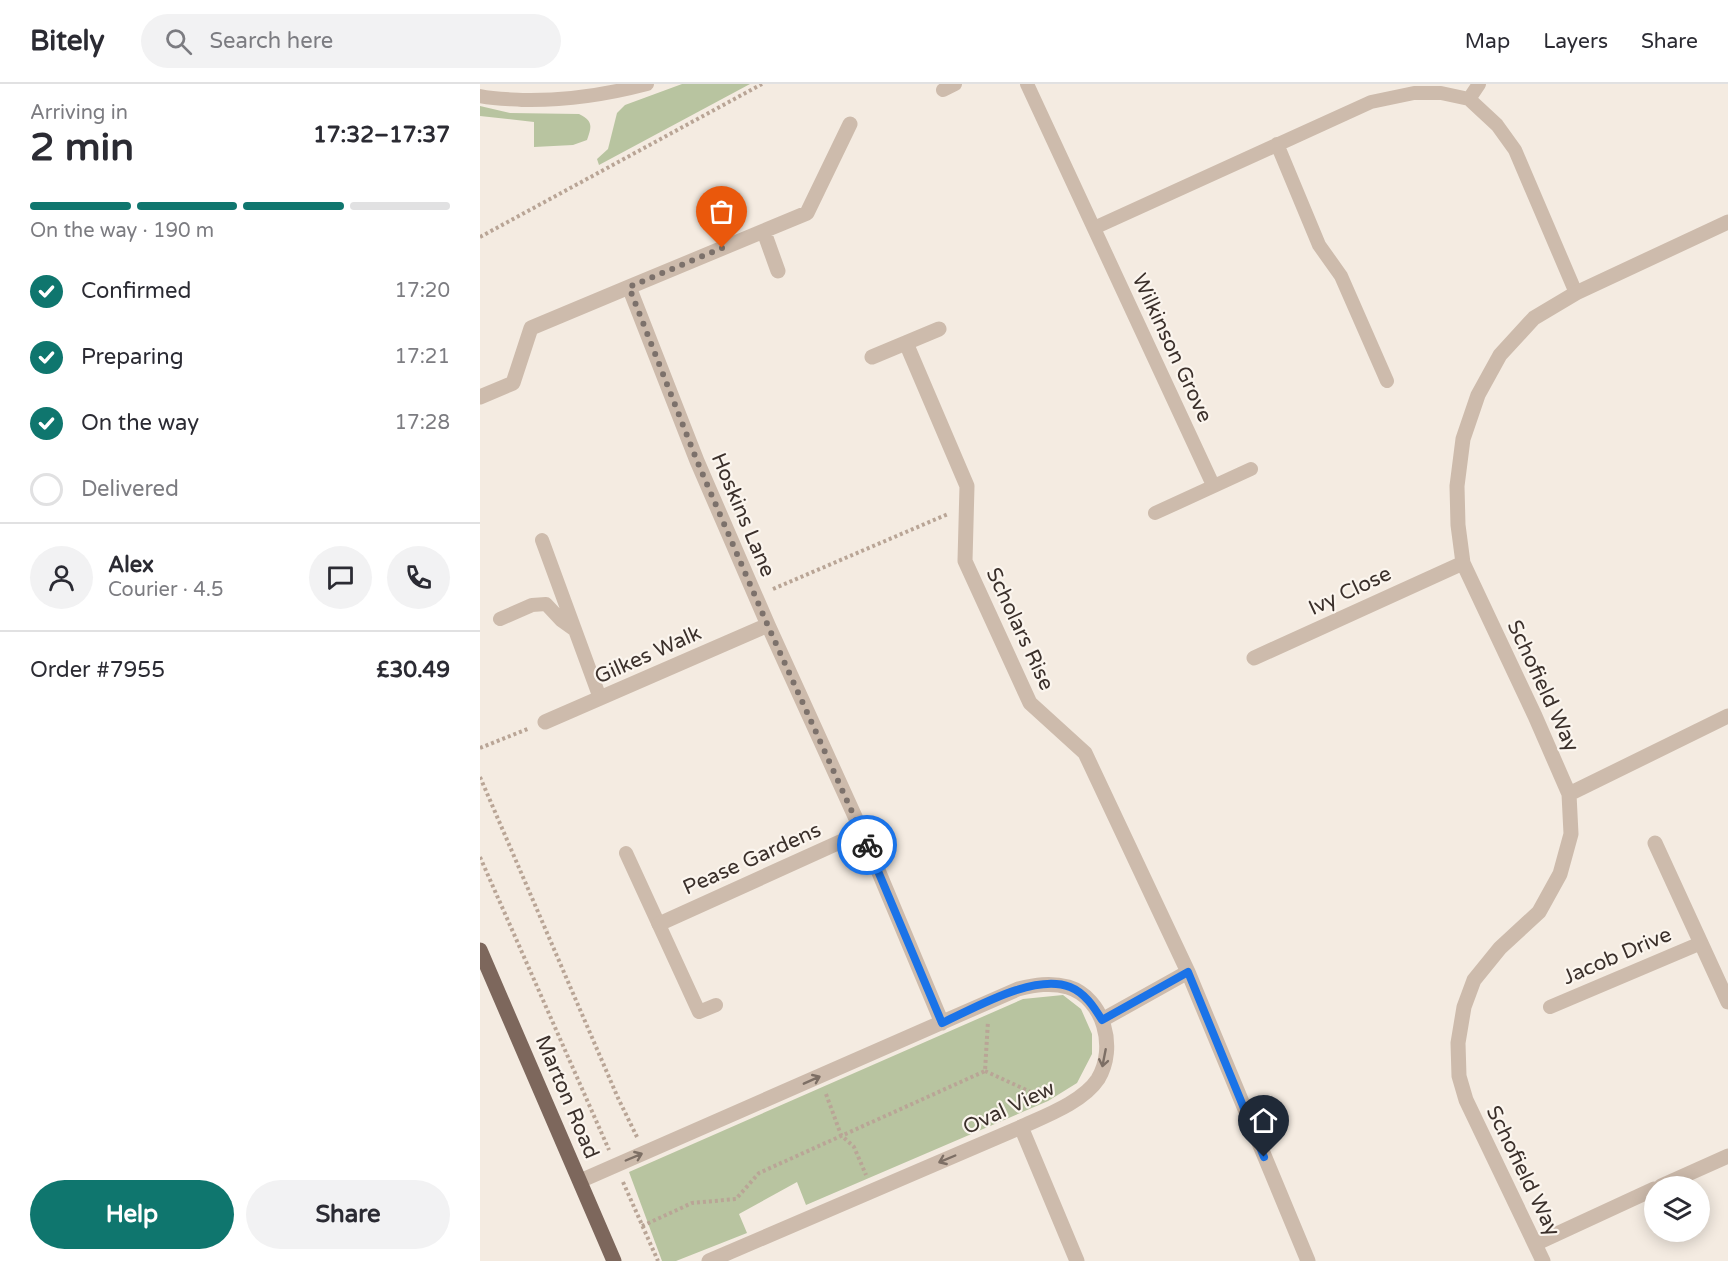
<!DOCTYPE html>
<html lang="en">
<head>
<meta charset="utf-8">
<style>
  body { margin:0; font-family:"Varela Round",sans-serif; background:#f2f2f3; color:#2b2b33; height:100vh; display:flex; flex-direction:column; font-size:22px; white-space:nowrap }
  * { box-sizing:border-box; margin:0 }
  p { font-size:20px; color:#7c7c81 }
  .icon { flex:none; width:33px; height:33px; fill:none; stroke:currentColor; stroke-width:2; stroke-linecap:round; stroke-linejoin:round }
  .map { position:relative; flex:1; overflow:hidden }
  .details { display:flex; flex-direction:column; background:#fff; width:480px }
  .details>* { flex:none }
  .fabs { position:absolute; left:1164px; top:1092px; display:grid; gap:12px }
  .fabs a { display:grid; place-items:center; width:66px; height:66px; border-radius:50%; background:#fff; box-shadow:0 3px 15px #0003; font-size:30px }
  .pin { position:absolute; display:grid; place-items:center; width:51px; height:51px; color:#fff; margin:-62px -26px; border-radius:50% 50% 50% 0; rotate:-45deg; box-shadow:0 0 6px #0007 }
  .pin .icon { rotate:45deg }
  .courier { position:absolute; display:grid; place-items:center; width:60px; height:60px; margin:-30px; border:4px solid #1a73e8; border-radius:50%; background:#fff; color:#222; box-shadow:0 2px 8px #0007 }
  .headline em { font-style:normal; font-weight:700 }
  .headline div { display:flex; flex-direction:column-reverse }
  .headline { display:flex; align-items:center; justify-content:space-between; height:102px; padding:0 30px }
  h1 { font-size:39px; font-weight:700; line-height:45px }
  .bar { display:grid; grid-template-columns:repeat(4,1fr); gap:9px 6px; align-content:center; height:72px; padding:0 30px }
  .bar i { height:8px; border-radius:4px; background:#e1e1e2 }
  .bar .active { background:#0f766e }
  .bar p { grid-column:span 4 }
  .line { display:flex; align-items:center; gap:15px; padding:0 30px; border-top:2px solid #e1e1e2 }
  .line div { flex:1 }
  .round { display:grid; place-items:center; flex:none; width:63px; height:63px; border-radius:32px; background:#f2f2f3 }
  ol { padding:0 30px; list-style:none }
  li { display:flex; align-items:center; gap:18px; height:66px }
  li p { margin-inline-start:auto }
  li .icon { padding:6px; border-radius:50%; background:#0f766e; color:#fff; stroke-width:4 }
  li:last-child { color:#7c7c81 }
  li i { width:33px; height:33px; border:3px solid #e1e1e2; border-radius:50% }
  .primary-button { display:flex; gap:12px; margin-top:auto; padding:12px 30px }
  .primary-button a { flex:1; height:69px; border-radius:36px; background:#0f766e; color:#fff; font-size:24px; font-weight:700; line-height:69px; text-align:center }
  .primary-button a+a { background:#f2f2f3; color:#2b2b33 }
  header { display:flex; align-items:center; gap:36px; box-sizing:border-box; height:84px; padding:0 30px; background:#fff; border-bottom:2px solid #e1e1e2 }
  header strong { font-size:28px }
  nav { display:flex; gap:33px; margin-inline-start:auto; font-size:21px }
  .search { width:420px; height:54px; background:#f2f2f3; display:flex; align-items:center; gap:15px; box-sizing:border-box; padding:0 21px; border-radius:33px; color:#7c7c81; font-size:22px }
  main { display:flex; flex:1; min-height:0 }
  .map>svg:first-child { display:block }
  .green { fill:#b8c4a0 }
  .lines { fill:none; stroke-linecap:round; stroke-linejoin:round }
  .path { stroke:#b9a596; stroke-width:4; stroke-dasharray:3 3; stroke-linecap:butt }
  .service { stroke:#cdbbac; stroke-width:14 }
  .minor { stroke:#cdbbac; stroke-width:15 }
  .primary { stroke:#7d675c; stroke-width:15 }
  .oneway { stroke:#7d6f65 }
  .done { stroke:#7c716b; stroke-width:6; stroke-dasharray:0 10.8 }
  .route { stroke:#1a73e8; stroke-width:8 }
  .labels { text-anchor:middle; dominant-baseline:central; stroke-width:4.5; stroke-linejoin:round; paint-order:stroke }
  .street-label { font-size:21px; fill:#3b302b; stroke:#fbf5ee }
</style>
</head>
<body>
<header>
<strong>Bitely</strong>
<div class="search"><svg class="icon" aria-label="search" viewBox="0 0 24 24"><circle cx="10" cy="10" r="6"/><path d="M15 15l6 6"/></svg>Search here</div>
<nav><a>Map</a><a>Layers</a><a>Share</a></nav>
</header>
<main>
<section class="details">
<div class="headline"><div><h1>2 min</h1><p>Arriving in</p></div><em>17:32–17:37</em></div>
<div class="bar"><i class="active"></i><i class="active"></i><i class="active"></i><i></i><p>On the way · 190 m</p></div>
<ol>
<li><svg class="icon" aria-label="check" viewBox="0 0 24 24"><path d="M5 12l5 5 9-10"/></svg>Confirmed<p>17:20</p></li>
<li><svg class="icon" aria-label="check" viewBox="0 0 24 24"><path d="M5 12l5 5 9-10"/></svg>Preparing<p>17:21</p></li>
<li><svg class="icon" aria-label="check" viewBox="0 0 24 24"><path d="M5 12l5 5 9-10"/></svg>On the way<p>17:28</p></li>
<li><i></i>Delivered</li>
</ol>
<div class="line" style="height:108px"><a class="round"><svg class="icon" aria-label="person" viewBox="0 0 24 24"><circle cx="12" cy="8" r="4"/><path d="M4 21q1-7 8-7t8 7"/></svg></a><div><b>Alex</b><p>Courier · 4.5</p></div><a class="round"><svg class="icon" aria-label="chat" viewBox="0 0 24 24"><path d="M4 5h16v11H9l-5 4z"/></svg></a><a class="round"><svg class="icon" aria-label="phone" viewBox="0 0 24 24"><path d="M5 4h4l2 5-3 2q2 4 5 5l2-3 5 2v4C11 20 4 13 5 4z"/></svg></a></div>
<div class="line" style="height:78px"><div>Order #7955</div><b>£30.49</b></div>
<div class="primary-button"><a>Help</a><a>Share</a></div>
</section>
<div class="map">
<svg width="1248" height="1177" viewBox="0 0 1248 1177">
  <rect width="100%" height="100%" fill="#f4ebe1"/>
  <path class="green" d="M202 0H270L119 81 117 75 128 65 137 29 145 21Z
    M0 22 30 29 99 30C113 37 112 42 107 56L93 61 54 63V38L0 32Z
    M583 911 601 925 612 950V970L597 999 568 1017 326 1121 317 1098 259 1130 267 1149 196 1177H182L149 1088 543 915Z"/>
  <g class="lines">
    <path class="path" d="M0 153 282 0
      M293 505 468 430
      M0 664 50 644
      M0 693 138 1014 157 1053
      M0 773 129 1066
      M505 987 564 1014
      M346 1010 361 1051 374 1063 386 1091
      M143 1098 178 1177
      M162 1142 212 1119 256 1115 279 1089 505 987 508 937"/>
    <path class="service" d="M547 0 733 401
      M463 6 475 0
      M0 12C14 15 28 15 42 16 85 17 125 11 167 0
      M989 15 999 0
      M797 60 839 161 861 192 907 297
      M614 144 891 18 934 9H961L989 15 1017 41 1035 66 1096 209
      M675 429 771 385
      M62 456 120 614
      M20 535 52 521 66 520 81 536 95 546
      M146 769 219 928 236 921
      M1070 923 1221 859"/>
    <path class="minor" d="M370 40 327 129 149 203 217 377 288 541 382 748 462 939
      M284 148 298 187
      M426 259 487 402 485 477 550 619 605 669 708 888 828 1177
      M392 273 459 245
      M0 313 33 299 51 244 149 203
      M774 574 983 479
      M65 638 288 541
      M1089 710 1248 632
      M1175 759 1248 918
      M179 840 382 748
      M622 936 708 888
      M541 1043 597 1177
      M100 1097 538 905C555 901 570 898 588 903 624 914 637 964 618 995 603 1018 565 1032 541 1043L229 1177
      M1181 1102 1248 1072
      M1055 1160 1174 1105
      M1063 1177 986 1016 979 992 978 959 984 923 994 896 1020 864 1059 828 1080 790 1091 750 1089 710 1055 632 983 479 978 441 977 402 983 355 998 311 1020 271 1054 234 1096 209 1248 138"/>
    <path class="primary" d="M0 866 134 1177"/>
  </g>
  <defs><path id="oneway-shaft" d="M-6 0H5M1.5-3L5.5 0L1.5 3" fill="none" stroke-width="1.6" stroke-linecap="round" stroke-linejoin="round" transform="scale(1.5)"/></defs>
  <g class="oneway">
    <use href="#oneway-shaft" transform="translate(624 974) rotate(101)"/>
    <use href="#oneway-shaft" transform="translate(332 996) rotate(-24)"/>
    <use href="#oneway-shaft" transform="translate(154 1073) rotate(-23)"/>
    <use href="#oneway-shaft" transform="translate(467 1075) rotate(157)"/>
  </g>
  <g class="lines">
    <path class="done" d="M242 164 149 203 217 377 288 542 387 761"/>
    <path class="route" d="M387 761 462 939C495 924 554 889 590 903 605 909 614 923 622 936L708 888 784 1073"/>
  </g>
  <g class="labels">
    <g class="street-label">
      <text transform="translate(692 264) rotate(65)">Wilkinson Grove</text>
      <text transform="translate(263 431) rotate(67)">Hoskins Lane</text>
      <text transform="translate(870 507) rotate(-25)">Ivy Close</text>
      <text transform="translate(540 545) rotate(65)">Scholars Rise</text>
      <text transform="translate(168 571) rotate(-24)">Gilkes Walk</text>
      <text transform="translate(1063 602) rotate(65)">Schofield Way</text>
      <text transform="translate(272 775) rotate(-24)">Pease Gardens</text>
      <text transform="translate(1137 872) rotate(-23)">Jacob Drive</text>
      <text transform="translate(87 1013) rotate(67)">Marton Road</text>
      <text transform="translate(529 1024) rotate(-25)">Oval View</text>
      <text transform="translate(1043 1087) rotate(64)">Schofield Way</text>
    </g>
  </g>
</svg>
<div class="fabs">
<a><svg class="icon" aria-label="layers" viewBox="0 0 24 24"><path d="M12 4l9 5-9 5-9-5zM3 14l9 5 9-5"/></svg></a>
</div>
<div class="pin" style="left:242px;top:164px;background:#ea580c"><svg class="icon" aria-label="bag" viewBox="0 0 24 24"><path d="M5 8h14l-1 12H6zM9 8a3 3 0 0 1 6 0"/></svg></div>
<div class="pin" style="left:784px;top:1073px;background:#1f2937"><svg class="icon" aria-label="home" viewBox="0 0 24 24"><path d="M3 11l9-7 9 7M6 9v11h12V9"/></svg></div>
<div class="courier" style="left:387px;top:761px"><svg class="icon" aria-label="bike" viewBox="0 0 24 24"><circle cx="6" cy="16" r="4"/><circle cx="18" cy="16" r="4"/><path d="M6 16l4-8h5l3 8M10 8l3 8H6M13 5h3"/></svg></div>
</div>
</main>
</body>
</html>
